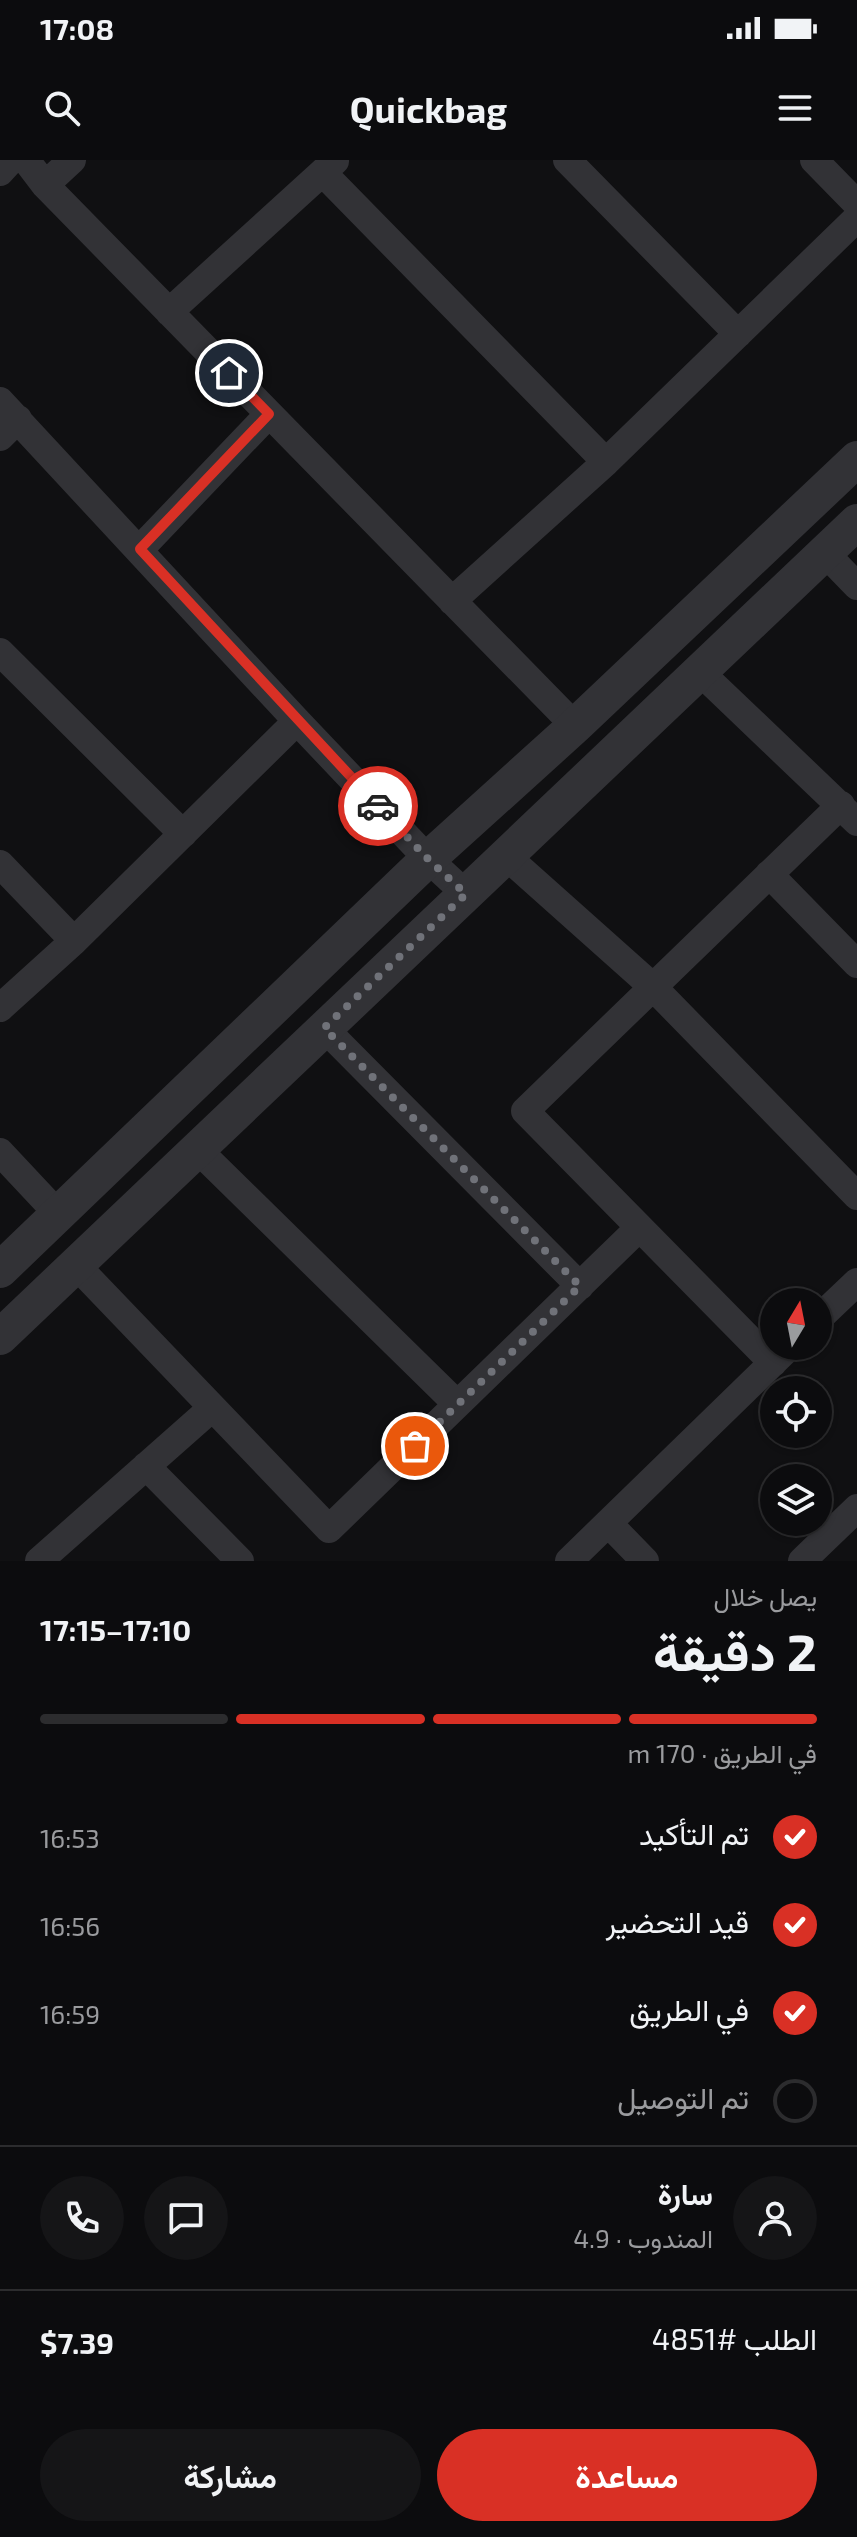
<!DOCTYPE html>
<html lang="ar">
<head>
<meta charset="utf-8">
<style>
  body { margin:0; font-family:"Exo 2",Vazirmatn,sans-serif; background:#151517; color:#f1f3f6; direction:rtl; height:100vh; display:flex; flex-direction:column; font-size:30px; white-space:nowrap }
  * { box-sizing:border-box; margin:0 }
  p { font-size:26px; color:#9a9b9e }
  .icon { flex:none; width:44px; height:44px; fill:none; stroke:currentColor; stroke-width:2; stroke-linecap:round; stroke-linejoin:round }
  .map { position:relative; height:1401px; overflow:hidden; direction:ltr }
  .side { display:flex; flex-direction:column; background:#0c0c0e; flex:1 }
  .side>* { flex:none }
  .needle { width:52px; rotate:10deg }
  .buttons { position:absolute; left:760px; top:1128px; display:grid; gap:16px }
  .buttons a { display:grid; place-items:center; width:72px; height:72px; border-radius:50%; background:#0c0c0e; box-shadow:0 2px 6px #0004,0 0 0 2px #2c2c2e; font-size:40px }
  .pin { position:absolute; display:grid; place-items:center; width:68px; height:68px; color:#fff; margin:-34px; border:4px solid #fff; border-radius:50%; box-shadow:0 2px 8px #0007 }
  .courier { position:absolute; display:grid; place-items:center; width:80px; height:80px; margin:-40px; border:6px solid #d93025; border-radius:50%; background:#fff; color:#222; box-shadow:0 2px 10px #0007 }
  .overview em { font-style:normal; font-weight:700 }
  .overview div { display:flex; flex-direction:column-reverse }
  .overview { display:flex; align-items:center; justify-content:space-between; height:136px; padding:0 40px }
  h1 { font-size:52px; font-weight:700; line-height:60px }
  .bar { display:grid; grid-template-columns:repeat(4,1fr); gap:12px 8px; align-content:center; height:96px; padding:0 40px }
  .bar i { height:10px; border-radius:6px; background:#2c2c2e }
  .bar .active { background:#d93025 }
  .bar p { grid-column:span 4 }
  .line { display:flex; align-items:center; gap:20px; padding:0 40px; border-top:2px solid #2c2c2e }
  .line div { flex:1 }
  .round { display:grid; place-items:center; flex:none; width:84px; height:84px; border-radius:42px; background:#151517 }
  ol { padding:0 40px; list-style:none }
  li { display:flex; align-items:center; gap:24px; height:88px }
  li p { margin-inline-start:auto }
  li .icon { padding:8px; border-radius:50%; background:#d93025; color:#fff; stroke-width:4 }
  li:last-child { color:#9a9b9e }
  li i { width:44px; height:44px; border:4px solid #2c2c2e; border-radius:50% }
  .action { display:flex; gap:16px; margin-top:auto; padding:16px 40px }
  .action a { flex:1; height:92px; border-radius:48px; background:#d93025; color:#fff; font-size:32px; font-weight:700; line-height:92px; text-align:center }
  .action a+a { background:#151517; color:#f1f3f6 }
  .status { display:flex; justify-content:space-between; align-items:center; height:56px; padding:0 40px; background:#0c0c0e; direction:ltr }
  .status svg { height:22px; fill:currentColor }
  header { display:flex; justify-content:space-between; align-items:center; height:104px; padding:0 40px; background:#0c0c0e; font-size:36px; font-weight:700 }
  .map>svg:first-child { display:block }
  .lines { fill:none; stroke-linecap:round; stroke-linejoin:round }
  .minor { stroke:#323236; stroke-width:28 }
  .tertiary { stroke:#323236; stroke-width:36 }
  .done { stroke:#707279; stroke-width:8; stroke-dasharray:0 14.4 }
  .route { stroke:#d93025; stroke-width:10 }
</style>
</head>
<body>
<div class="status"><b>17:08</b><svg viewBox="0 0 49 12"><path d="M0 12V9h3v3zM5 12V6h3v6zM10 12V3h3v9zM15 12V0h3v12zM26 1h20v11H26zM47 4h2v5h-2z"/></svg></div>
<header><svg class="icon" aria-label="menu" viewBox="0 0 24 24"><path d="M4 6h16M4 12h16M4 18h16"/></svg>Quickbag<svg class="icon" aria-label="search" viewBox="0 0 24 24"><circle cx="10" cy="10" r="6"/><path d="M15 15l6 6"/></svg></header>
<div class="map">
<svg width="857" height="1401" viewBox="0 0 857 1401">
  <rect width="100%" height="100%" fill="#101012"/>
  <g class="lines">
    <path class="minor" d="M26 0 45 25 575 566
      M567 0 738 174
      M814 0 857 44
      M0 12 11 0
      M323 13 606 302
      M45 25 72 0
      M169 152 335 1
      M0 241 297 561 428 699 466 734
      M0 277 18 259
      M140 389 269 254
      M825 393 857 426
      M452 441 606 302 857 58
      M0 492 183 674
      M699 511 857 662
      M505 695 653 827 857 1036
      M0 704 74 781
      M769 714 857 804
      M0 848 74 781 297 561
      M324 868 580 1126
      M197 989 457 1244
      M0 992 59 1055
      M75 1104 329 1369 639 1068
      M818 1159 857 1122
      M773 1203 525 951 841 645
      M146 1306 240 1401
      M608 1363 645 1401
      M39 1401 212 1248
      M569 1401 790 1186
      M802 1401 857 1348"/>
    <path class="tertiary" d="M0 1110 428 699 575 566 857 299
      M0 1177 857 362"/>
  </g>
  <g class="lines">
    <path class="done" d="M378 646 428 699 466 734 324 868 580 1126 415 1286"/>
    <path class="route" d="M229 213 269 254 140 389 378 646"/>
  </g>
</svg>
<div class="buttons">
<a><svg class="needle" viewBox="-14 -14 28 28"><path d="M0-13l5 13h-10z" fill="#e53935"/><path d="M0 13l5-13h-10z" fill="#9a9b9e"/></svg></a>
<a><svg class="icon" aria-label="locate" viewBox="0 0 24 24"><circle cx="12" cy="12" r="6"/><path d="M12 2v4M12 18v4M2 12h4M18 12h4"/></svg></a>
<a><svg class="icon" aria-label="layers" viewBox="0 0 24 24"><path d="M12 4l9 5-9 5-9-5zM3 14l9 5 9-5"/></svg></a>
</div>
<div class="pin" style="left:415px;top:1286px;background:#ea580c"><svg class="icon" aria-label="bag" viewBox="0 0 24 24"><path d="M5 8h14l-1 12H6zM9 8a3 3 0 0 1 6 0"/></svg></div>
<div class="pin" style="left:229px;top:213px;background:#1f2937"><svg class="icon" aria-label="home" viewBox="0 0 24 24"><path d="M3 11l9-7 9 7M6 9v11h12V9"/></svg></div>
<div class="courier" style="left:378px;top:646px"><svg class="icon" aria-label="car" viewBox="0 0 24 24"><path d="M5 17H2v-5l4-1 3-4h7l3 4 3 1v5h-3M9 17h6M6 11h13"/><circle cx="7" cy="17" r="2"/><circle cx="17" cy="17" r="2"/></svg></div>
</div>
<section class="side">
<div class="overview"><div><h1>2 دقيقة</h1><p>يصل خلال</p></div><em>17:10–17:15</em></div>
<div class="bar"><i class="active"></i><i class="active"></i><i class="active"></i><i></i><p>في الطريق · 170 m</p></div>
<ol>
<li><svg class="icon" aria-label="check" viewBox="0 0 24 24"><path d="M5 12l5 5 9-10"/></svg>تم التأكيد<p>16:53</p></li>
<li><svg class="icon" aria-label="check" viewBox="0 0 24 24"><path d="M5 12l5 5 9-10"/></svg>قيد التحضير<p>16:56</p></li>
<li><svg class="icon" aria-label="check" viewBox="0 0 24 24"><path d="M5 12l5 5 9-10"/></svg>في الطريق<p>16:59</p></li>
<li><i></i>تم التوصيل</li>
</ol>
<div class="line" style="height:144px"><a class="round"><svg class="icon" aria-label="person" viewBox="0 0 24 24"><circle cx="12" cy="8" r="4"/><path d="M4 21q1-7 8-7t8 7"/></svg></a><div><b>سارة</b><p>المندوب · 4.9</p></div><a class="round"><svg class="icon" aria-label="chat" viewBox="0 0 24 24"><path d="M4 5h16v11H9l-5 4z"/></svg></a><a class="round"><svg class="icon" aria-label="phone" viewBox="0 0 24 24"><path d="M5 4h4l2 5-3 2q2 4 5 5l2-3 5 2v4C11 20 4 13 5 4z"/></svg></a></div>
<div class="line" style="height:104px"><div>الطلب #4851</div><b>$7.39</b></div>
<div class="action"><a>مساعدة</a><a>مشاركة</a></div>
</section>
</body>
</html>
